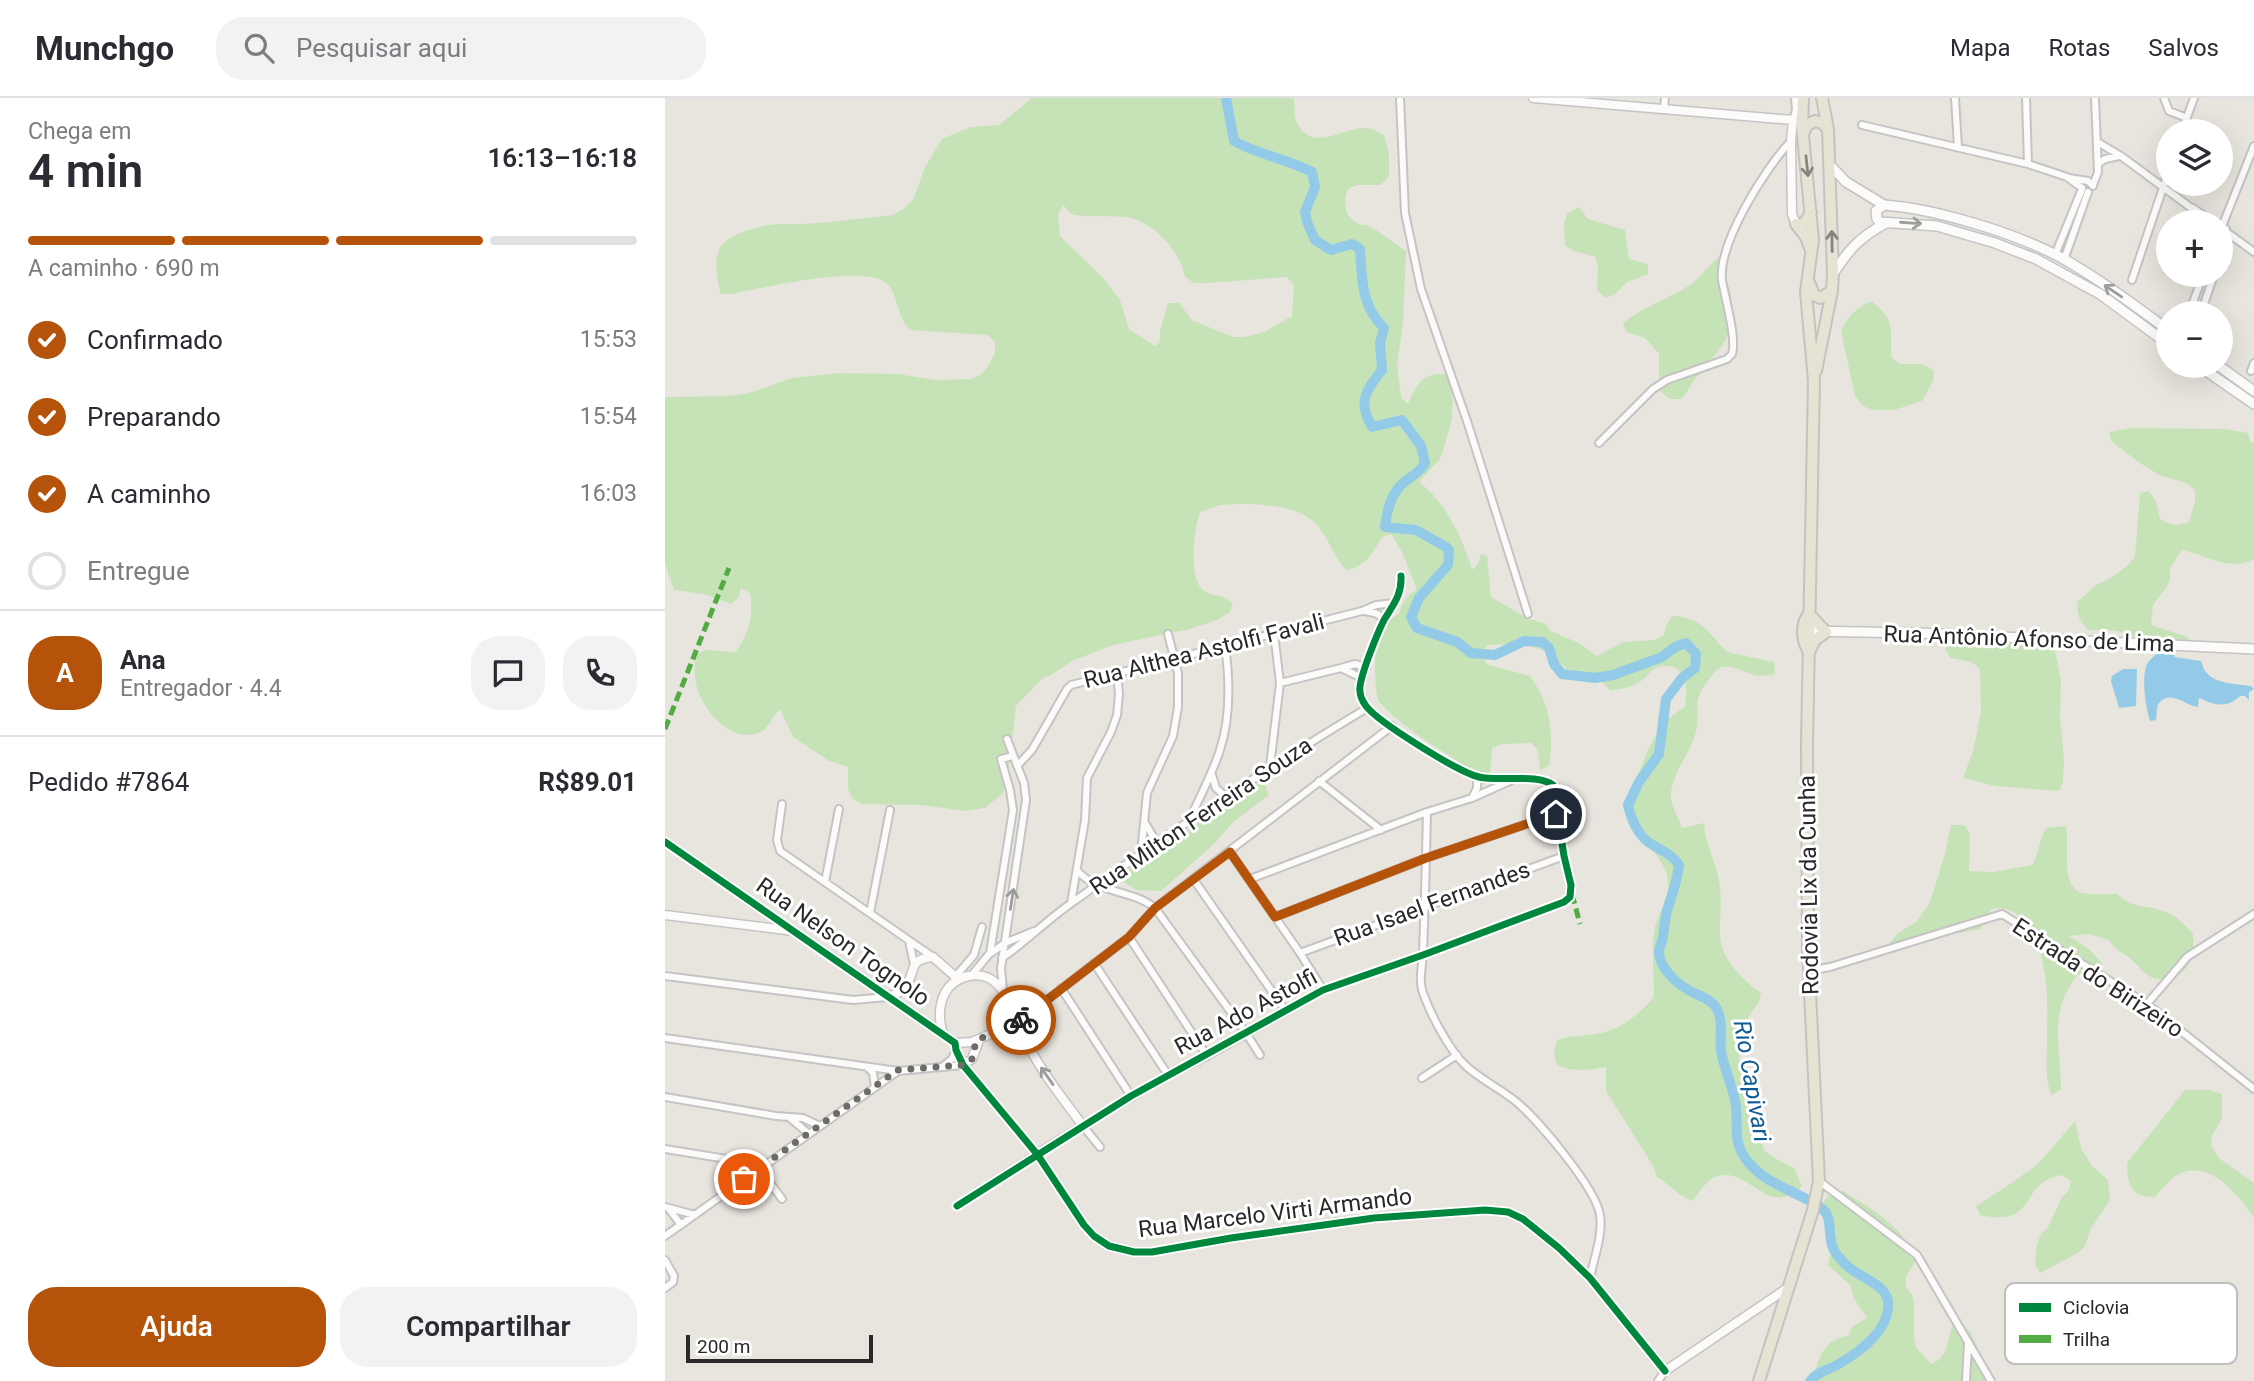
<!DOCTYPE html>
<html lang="pt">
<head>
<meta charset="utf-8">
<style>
  body { margin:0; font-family:Roboto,sans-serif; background:#f2f2f3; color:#2b2b33; height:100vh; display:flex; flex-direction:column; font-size:26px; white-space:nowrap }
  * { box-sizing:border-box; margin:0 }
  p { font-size:23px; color:#7c7c81 }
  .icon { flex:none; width:38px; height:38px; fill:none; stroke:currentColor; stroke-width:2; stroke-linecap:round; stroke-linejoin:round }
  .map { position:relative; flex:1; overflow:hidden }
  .details { display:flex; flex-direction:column; background:#fff; width:665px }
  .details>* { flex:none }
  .fabs { position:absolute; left:1491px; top:21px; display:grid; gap:14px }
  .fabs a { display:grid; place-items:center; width:77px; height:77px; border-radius:50%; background:#fff; box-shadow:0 7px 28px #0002; font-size:35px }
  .scale { position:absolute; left:21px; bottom:18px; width:187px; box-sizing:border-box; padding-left:7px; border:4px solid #292929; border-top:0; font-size:19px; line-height:24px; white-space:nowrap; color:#292929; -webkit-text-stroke:5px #fff; paint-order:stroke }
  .pin { position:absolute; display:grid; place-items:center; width:60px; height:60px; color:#fff; margin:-30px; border:4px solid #fff; border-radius:50%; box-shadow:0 2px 7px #0007 }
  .courier { position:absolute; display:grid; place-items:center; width:70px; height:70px; margin:-35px; border:5px solid #b45309; border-radius:50%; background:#fff; color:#222; box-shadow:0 2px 9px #0007 }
  .headline em { font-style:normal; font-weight:600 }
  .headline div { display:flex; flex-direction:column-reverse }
  .headline { display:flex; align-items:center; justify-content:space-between; height:119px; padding:0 28px }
  h1 { font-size:46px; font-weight:600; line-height:52px }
  .bar { display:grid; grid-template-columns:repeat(4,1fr); gap:10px 7px; align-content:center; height:84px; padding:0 28px }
  .bar i { height:9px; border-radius:5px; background:#e1e1e2 }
  .bar .selected { background:#b45309 }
  .bar p { grid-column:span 4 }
  .line { display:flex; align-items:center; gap:18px; padding:0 28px; border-top:2px solid #e1e1e2 }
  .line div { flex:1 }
  .round { display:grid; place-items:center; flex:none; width:74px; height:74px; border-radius:28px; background:#f2f2f3 }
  ol { padding:0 28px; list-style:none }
  li { display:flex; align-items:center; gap:21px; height:77px }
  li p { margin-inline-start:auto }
  li .icon { padding:7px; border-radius:50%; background:#b45309; color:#fff; stroke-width:4 }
  li:last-child { color:#7c7c81 }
  li i { width:38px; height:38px; border:4px solid #e1e1e2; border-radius:50% }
  .action { display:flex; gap:14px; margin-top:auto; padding:14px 28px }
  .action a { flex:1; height:80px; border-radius:28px; background:#b45309; color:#fff; font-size:28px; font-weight:600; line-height:80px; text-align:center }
  .action a+a { background:#f2f2f3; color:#2b2b33 }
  header { display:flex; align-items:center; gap:42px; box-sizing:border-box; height:98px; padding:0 35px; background:#fff; border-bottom:2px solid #e1e1e2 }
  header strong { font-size:33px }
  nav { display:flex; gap:38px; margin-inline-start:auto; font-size:24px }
  .search { width:490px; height:63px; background:#f2f2f3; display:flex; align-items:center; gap:18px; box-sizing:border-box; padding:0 24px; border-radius:28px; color:#7c7c81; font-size:26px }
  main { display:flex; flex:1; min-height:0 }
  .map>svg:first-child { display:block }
  .green { fill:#c6e3b8; fill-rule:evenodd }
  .water { fill:#93cae8 }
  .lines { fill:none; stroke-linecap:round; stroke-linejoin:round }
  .river { stroke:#93cae8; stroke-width:10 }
  .minor-casing { stroke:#c5c4c4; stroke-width:10 }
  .tertiary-casing { stroke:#c5c4c4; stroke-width:11 }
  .secondary-casing { stroke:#c5c4c4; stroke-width:12 }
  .primary-casing { stroke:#c4c3c0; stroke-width:14 }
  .minor { stroke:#fcfbfa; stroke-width:6 }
  .tertiary { stroke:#fcfbfa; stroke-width:8 }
  .secondary { stroke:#fcfbfa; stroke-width:9 }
  .primary { stroke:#e5e3d4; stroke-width:10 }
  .quiet { stroke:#53ab44; stroke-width:5; stroke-dasharray:10 5; stroke-linecap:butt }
  .cycleway-casing { stroke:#fff; stroke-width:11 }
  .cycleway { stroke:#00873e; stroke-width:7 }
  .oneway { stroke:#87867e }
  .oneway2 { stroke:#9d9c9c }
  .done { stroke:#6c6b68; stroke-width:7; stroke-dasharray:0 12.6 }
  .route { stroke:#b45309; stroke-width:9 }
  .labels { text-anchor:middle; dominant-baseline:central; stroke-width:6; stroke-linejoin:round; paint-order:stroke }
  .street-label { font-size:23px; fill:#292929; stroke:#fff }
  .water-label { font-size:24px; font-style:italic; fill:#105b96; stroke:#fff }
  .key { fill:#fff; stroke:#bfbfbf; stroke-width:2 }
  .key-label { font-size:19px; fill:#292929 }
</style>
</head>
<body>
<header>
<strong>Munchgo</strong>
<div class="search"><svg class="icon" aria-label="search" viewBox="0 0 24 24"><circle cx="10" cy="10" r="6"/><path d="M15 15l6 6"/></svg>Pesquisar aqui</div>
<nav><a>Mapa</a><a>Rotas</a><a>Salvos</a></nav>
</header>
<main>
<section class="details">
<div class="headline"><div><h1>4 min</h1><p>Chega em</p></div><em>16:13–16:18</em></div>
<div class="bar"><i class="selected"></i><i class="selected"></i><i class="selected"></i><i></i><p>A caminho · 690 m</p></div>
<ol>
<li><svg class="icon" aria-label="check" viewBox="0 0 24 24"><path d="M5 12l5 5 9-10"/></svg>Confirmado<p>15:53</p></li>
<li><svg class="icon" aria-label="check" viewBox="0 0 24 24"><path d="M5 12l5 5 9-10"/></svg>Preparando<p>15:54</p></li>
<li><svg class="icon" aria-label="check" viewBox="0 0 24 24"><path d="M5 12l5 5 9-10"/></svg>A caminho<p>16:03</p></li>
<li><i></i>Entregue</li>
</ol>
<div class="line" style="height:126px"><b class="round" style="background:#b45309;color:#fff">A</b><div><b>Ana</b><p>Entregador · 4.4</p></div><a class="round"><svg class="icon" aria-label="chat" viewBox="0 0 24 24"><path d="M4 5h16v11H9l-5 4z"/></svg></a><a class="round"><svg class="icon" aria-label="phone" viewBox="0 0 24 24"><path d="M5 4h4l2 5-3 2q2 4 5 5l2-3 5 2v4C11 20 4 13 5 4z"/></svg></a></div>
<div class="line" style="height:91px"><div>Pedido #7864</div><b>R$89.01</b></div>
<div class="action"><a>Ajuda</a><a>Compartilhar</a></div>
</section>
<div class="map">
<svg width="1589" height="1283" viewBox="0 0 1589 1283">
  <rect width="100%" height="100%" fill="#e8e5de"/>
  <path class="green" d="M367 0H629C630 7 629 15 631 22 645 56 675 31 699 30 707 30 712 33 719 37L724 56V78L716 87H692L683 91C678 103 679 118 692 125 699 129 696 125 703 128 716 134 729 145 741 153L738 225 732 268 736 299 743 306C752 286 757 275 780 276L788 283 787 320 779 350 775 361 754 384C782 406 797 439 807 472L813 466 816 456 822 458 826 499 862 520 881 526 885 533 914 545 932 558 958 544 990 542 999 537 1001 528 1007 518C1038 519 1043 535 1062 554L1109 564 1110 576C1103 577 1096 579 1089 577 1078 574 1063 564 1053 571 1050 573 1048 577 1046 579 1022 606 1039 615 1029 640 1023 657 1011 671 1007 689 1003 704 1012 716 1017 730L1039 725C1040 747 1053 767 1055 789 1059 828 1044 844 1075 877 1082 884 1088 890 1096 895L1094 904 1076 930 1073 941 1075 963 1082 984 1091 1032 1100 1053 1109 1060 1129 1070 1137 1088C1101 1123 1085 1066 1050 1079 1040 1083 1034 1096 1027 1103 1013 1097 1005 1087 992 1079L988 1068 941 993V969C924 972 907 975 891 966L889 955 892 942C903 938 912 938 924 937 951 935 972 919 989 899 989 879 986 847 990 829 994 813 1005 799 1003 783 1002 762 976 743 965 726 956 711 984 645 995 631 1001 622 1009 615 1019 610 1024 591 1022 562 994 569 987 571 985 574 981 579 971 588 958 592 945 592L930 577 902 571 881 553 856 546 823 547 816 555 821 566 865 578C884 603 890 636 884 667L875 673 873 652 866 645 838 646 827 650 825 677 819 687C806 678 796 664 785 658 758 642 734 625 713 603 709 585 707 540 720 525 724 520 729 519 734 516 737 504 741 498 752 492L737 454 726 436 717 439C707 456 702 468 681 472 668 458 664 440 651 426 633 406 583 404 556 407 549 408 542 412 535 414 529 430 523 480 538 492 548 500 556 494 568 506L564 515 552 522 525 531 448 547 407 563 386 577 377 581 351 608 342 684 338 695 320 710 301 713 256 707 197 706 188 701 183 691V669L164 663 128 639 115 611C107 618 104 631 94 635 62 646 33 607 30 580 29 572 30 565 30 557L40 552 71 554C83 535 89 518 85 495L76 490 74 499 66 506 39 496 9 492 0 466V299L64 298 84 295 127 280 172 275 233 276 270 282 307 281 317 276 324 266 330 255V244L322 237 245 232C230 217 234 195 221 185 198 166 97 190 67 196H56C52 183 48 160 56 148 65 136 90 129 105 127 115 125 126 127 137 126 167 124 198 120 228 117L241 109 249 100 260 69 277 41 305 29 334 27ZM398 107 406 116C424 120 443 117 461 119 488 123 515 153 520 179L529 185H542L622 179 629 187 627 218 599 234 579 239H568L527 222 514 205H503L495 233V244L490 248 464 231 455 202 439 181 395 138 393 117Z
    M914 109 923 121 960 132 964 161 983 166V176L962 184 949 197 940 200 932 192 933 168 930 159 909 153 900 147 899 125 902 116Z
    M1057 157H1061C1060 166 1059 175 1062 184 1064 191 1067 197 1067 205 1070 244 1049 256 1028 284 1023 290 1022 296 1016 301H1005L994 292V256L980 240 961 234 958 225C978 209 1003 201 1025 187 1037 179 1044 165 1057 157Z
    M1206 203C1230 221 1226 231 1226 258L1234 266H1258L1269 272 1268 283 1257 303 1229 312H1207L1198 308 1190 298 1176 233C1182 219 1192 209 1206 203Z
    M1466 330 1559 331 1583 335 1585 343 1589 346V461C1565 475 1540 456 1517 452L1505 470V481L1501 490 1488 507 1486 527 1523 539 1525 548C1487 563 1491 546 1462 536 1450 531 1436 532 1423 532 1414 523 1412 516 1412 504L1431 487 1446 480 1463 467 1470 458 1475 395 1484 393 1491 403 1495 421C1506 428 1513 428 1524 424L1530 403V392L1521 385 1494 377 1475 365 1446 343 1444 334Z
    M1367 533H1378L1387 539 1396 582 1395 619 1399 661 1398 684 1394 693 1330 688 1298 680 1308 653 1316 614 1315 571 1307 564 1285 560 1280 550 1287 543 1294 541H1320Z
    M596 679 604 697 568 724 551 744 496 793 471 792 457 783 463 771 489 756Z
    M1286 727H1299L1305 736 1304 773 1328 774 1367 767C1375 755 1373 742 1381 730L1401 728C1405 748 1394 789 1418 795 1428 797 1442 796 1452 796 1469 812 1482 806 1501 814 1512 818 1520 827 1528 836 1528 842 1529 852 1528 858 1523 876 1500 887 1484 878 1477 874 1474 868 1468 863 1459 854 1452 855 1444 842L1424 836 1404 838 1424 851 1438 866 1431 873 1412 877C1407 885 1401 893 1398 902 1388 930 1396 962 1396 992L1386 997C1381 982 1381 965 1382 949 1382 909 1386 868 1365 832 1356 816 1345 808 1326 811L1316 831 1261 841 1233 852 1225 845 1233 835 1251 824 1265 804 1280 756Z
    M1520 992H1544L1557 996V1021L1547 1038 1546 1048 1555 1061 1589 1085V1120C1575 1099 1548 1065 1519 1074 1507 1078 1498 1090 1490 1099 1467 1099 1462 1088 1462 1065Z
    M1410 1023 1416 1050 1427 1068 1443 1082 1445 1102 1426 1130 1420 1148 1413 1155 1375 1175 1370 1166 1372 1146 1376 1136 1383 1129 1397 1099 1404 1092 1406 1083 1397 1077C1352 1084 1375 1130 1315 1117L1311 1108 1341 1089 1373 1066Z
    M1178 1093C1206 1110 1240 1130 1251 1162L1241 1179V1189L1247 1197 1249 1206V1239L1251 1249 1266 1266C1287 1258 1280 1237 1291 1222 1313 1233 1315 1262 1323 1283H1148C1153 1261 1158 1241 1183 1238L1187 1229 1202 1220 1188 1199 1186 1188 1163 1167 1165 1157 1173 1153C1171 1134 1159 1121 1159 1102L1167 1095Z"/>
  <path class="water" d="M1494 553 1507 554 1510 559 1536 563C1538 567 1538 571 1541 574 1550 586 1572 586 1586 588L1589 591 1584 594V602L1580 598H1575C1561 611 1550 607 1534 600L1533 609C1521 608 1506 591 1494 605 1491 608 1492 617 1491 622L1485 623C1481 610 1476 579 1482 566 1484 562 1491 557 1494 553Z
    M1458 571H1472L1471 608 1454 610 1446 583 1447 578Z"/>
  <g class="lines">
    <path class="river" d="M561 0 569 43C594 57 622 61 647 74L650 89 640 114 642 124 650 142 666 152 687 146 695 151C697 181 696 208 719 230L715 245 717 272C701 292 692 304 707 329L737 322 756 348 760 365C753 377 745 378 736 387 725 399 722 413 720 429L751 432 781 449 784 452 783 467 754 500 746 519 752 530 792 544 806 555 830 557 859 543 877 544 884 550 889 566 897 576 930 580 948 577 997 559 1010 549 1021 545 1031 556 1030 570 1017 580 1001 601 994 656 974 684 963 707C966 720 971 734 982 743 993 752 1006 754 1014 767 1012 785 1007 796 1002 813 1000 821 999 830 998 839 997 844 994 850 994 854 994 869 1010 884 1022 891 1032 898 1045 899 1052 911 1059 926 1054 938 1056 953 1059 972 1069 990 1071 1009 1073 1028 1068 1043 1080 1060 1098 1086 1130 1092 1155 1109 1170 1119 1161 1138 1169 1152 1171 1157 1176 1161 1179 1165 1193 1181 1227 1185 1223 1211 1220 1236 1193 1255 1172 1267 1161 1273 1154 1273 1145 1283"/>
    <defs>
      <path id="minor" d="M735 0 740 115 756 191 802 323 863 516
        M1290 0 1293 49
        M1361 0 1363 66
        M1499 0 1504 13 1522 20
        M999 12 1000 0
        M1128 22 1131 12 1130 0
        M1197 27 1363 66 1402 79 1417 90
        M1517 33 1529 0
        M1434 45 1456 58 1525 109
        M1433 66 1440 61 1454 58
        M1404 80 1423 83 1428 88
        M1428 87 1433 74 1430 0
        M1528 110 1548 124
        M1556 130 1589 154
        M1556 131 1589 48
        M1390 157 1417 91
        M1556 157 1560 144 1561 131
        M1399 162 1423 94
        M1467 182 1503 75
        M1524 215 1538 177
        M1536 215 1549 177
        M1586 273 1589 265
        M934 345 988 291 1002 282 1062 261 1067 256C1072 241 1060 200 1057 182 1053 145 1101 69 1126 43
        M699 513 710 515 721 521
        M676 570 697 580
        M615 585 676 570 690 566 701 569
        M352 668 367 652 402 591 406 587 697 513 711 507 730 505
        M605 668 615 585 609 535
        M547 677 551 690 561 699
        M654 683 716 732
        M807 700 812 690V679
        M117 706 112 742 115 753 268 859
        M762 714C761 760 760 806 758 853 758 867 753 881 758 895 766 917 784 952 801 968 815 981 834 990 849 1002 871 1019 931 1090 935 1117 938 1137 929 1160 925 1180
        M524 723C534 700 547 677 555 652 566 618 565 583 560 548
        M480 725 492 745
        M0 744 127 832
        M565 754 635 855 658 892
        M476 755 482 695 508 638 513 609V575L503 536
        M412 772C431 796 467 791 490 810L581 935 595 957
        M585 781 762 714 807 700 845 683
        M529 782 620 912
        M160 784 174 711
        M406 805 420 722 422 680 446 634 452 617 454 596 452 575
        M205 815 225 712
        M610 819 761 760 891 716
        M464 839 542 958
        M244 843 249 866
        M326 855 340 845 369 833
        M635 855 899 758
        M337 860C362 843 383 821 408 804 503 735 601 671 702 610
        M429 865 503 977
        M1144 873 1165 869 1337 816 1482 906 1589 991
        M0 878 188 902 222 899
        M306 878 325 855 348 712 345 692 336 661 348 658
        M290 879 309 857 317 829
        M396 890 466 998
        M338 892 336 870 361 702 359 685 342 641
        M1482 906 1522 859 1589 816
        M353 924 464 839 490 810 727 628
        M0 940 233 973 298 967
        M278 968 287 961 291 952
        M202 969 208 975 210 989
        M757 980 792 957
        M0 999 111 1018 138 1020 155 1028
        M125 1020 144 1036
        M435 1049 418 1028 503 977 542 958 658 892 758 857 899 804 905 799 906 787 899 758 888 687C873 675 834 684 814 679 793 674 713 624 701 608 698 604 695 598 695 593 693 582 713 534 719 522 728 507 737 497 736 478
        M0 1051 68 1062 94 1070
        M62 1063 73 1070 79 1081
        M89 1074 99 1077 117 1101
        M1154 1083 1252 1157 1326 1283
        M292 1108 372 1056
        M0 1109 30 1117
        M4 1111 16 1127
        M0 1138 233 973
        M0 1162 9 1178 8 1184 0 1190
        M993 1283 1000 1273
        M1301 1283 1303 1246"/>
      <path id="tertiary" d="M868 0 1128 22 1126 43 1127 116 1131 126
        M0 817 129 833 290 945 291 952 298 967 372 1056 419 1127 429 1138 444 1148 469 1154H487L566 1140 709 1120 820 1112 843 1114 858 1121 894 1150 925 1180 1000 1273 1124 1189
        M222 899C228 897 234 896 238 891 253 877 240 861 268 859L293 881
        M348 912 355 915 367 914
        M278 937C274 922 273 909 280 895 290 877 316 871 331 885 345 898 354 930 363 947 378 976 399 1002 418 1028L372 1056
        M290 945 307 944 353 924
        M298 967 307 961 314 942"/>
      <path id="secondary" d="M1164 66 1181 84 1219 107
        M1168 176C1184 151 1195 139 1221 125
        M1503 232C1469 207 1434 181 1397 160 1350 135 1272 111 1219 107L1211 113 1212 121 1215 124 1272 128 1330 145 1371 161 1435 196 1503 246
        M1534 268 1589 306
        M1554 268 1589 293
        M1140 533 1254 535 1589 551"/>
      <path id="primary" d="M1139 34 1142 27 1150 23 1157 25 1163 31
        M1145 150 1141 139 1131 126H1139L1146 114
        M1144 184 1149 197 1155 200 1167 193
        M1151 273 1167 193 1168 176 1163 31 1157 0
        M1144 516 1161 534 1150 542 1144 554C1137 543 1135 526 1144 516Z
        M1094 1283 1148 1112 1154 1083 1143 852 1142 645 1149 283 1141 194 1148 142 1137 27 1138 0"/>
    </defs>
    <use href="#minor" class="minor-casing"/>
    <use href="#tertiary" class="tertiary-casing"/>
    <use href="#secondary" class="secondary-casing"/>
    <use href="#primary" class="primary-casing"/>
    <use href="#minor" class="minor"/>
    <use href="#tertiary" class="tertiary"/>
    <use href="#secondary" class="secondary"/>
    <use href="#primary" class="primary"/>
    <path class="quiet" d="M0 631 64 470
      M907 796 915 826"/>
    <defs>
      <path id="cycleway" d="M0 744 290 945 291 952 298 967 372 1056 419 1127 429 1138 444 1148 469 1154H487L566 1140 709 1120 820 1112 843 1114 858 1121 894 1150 925 1180 1000 1273
        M292 1108 466 998 658 892 758 857 899 804 905 799 906 787 899 758 888 687C873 675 834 684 814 679 793 674 713 624 701 608 698 604 695 598 695 593 693 582 713 534 719 522 728 507 737 497 736 478"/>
    </defs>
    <use href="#cycleway" class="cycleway-casing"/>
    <use href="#cycleway" class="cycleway"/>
  </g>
  <defs><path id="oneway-shaft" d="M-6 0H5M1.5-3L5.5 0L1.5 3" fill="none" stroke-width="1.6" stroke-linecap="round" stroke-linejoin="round" transform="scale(1.75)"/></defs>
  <g class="oneway">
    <use href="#oneway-shaft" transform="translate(1142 68) rotate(84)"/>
    <use href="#oneway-shaft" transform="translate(1167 143) rotate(-91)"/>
  </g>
  <g class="oneway2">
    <use href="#oneway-shaft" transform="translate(1246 125) rotate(4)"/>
    <use href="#oneway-shaft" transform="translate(1448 193) rotate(-146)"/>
    <use href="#oneway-shaft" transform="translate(347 801) rotate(-81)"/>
    <use href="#oneway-shaft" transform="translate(382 978) rotate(-125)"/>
  </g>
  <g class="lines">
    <path class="done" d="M79 1081 233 972 298 967 307 961C308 955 309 948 313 943 318 937 346 929 356 922"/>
    <path class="route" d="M356 922 464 839 490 810 565 754 610 819 761 760 891 716"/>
  </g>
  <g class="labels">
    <g class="street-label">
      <text transform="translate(1364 541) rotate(2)">Rua Antônio Afonso de Lima</text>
      <text transform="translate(539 553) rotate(-14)">Rua Althea Astolfi Favali</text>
      <text transform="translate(536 718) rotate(-34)">Rua Milton Ferreira Souza</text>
      <text transform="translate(1144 787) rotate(-91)">Rodovia Lix da Cunha</text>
      <text transform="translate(767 806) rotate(-20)">Rua Isael Fernandes</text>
      <text transform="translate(178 844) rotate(35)">Rua Nelson Tognolo</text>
      <text transform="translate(1433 880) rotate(33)">Estrada do Birizeiro</text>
      <text transform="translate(581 914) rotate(-28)">Rua Ado Astolfi</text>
      <text transform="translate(610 1115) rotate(-7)">Rua Marcelo Virti Armando</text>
    </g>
    <g class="water-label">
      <text transform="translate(1087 983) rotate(80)">Rio Capivari</text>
    </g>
  </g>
  <rect x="1340" y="1185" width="232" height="81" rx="10" class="key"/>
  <rect x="1354" y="1205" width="32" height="9" fill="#00873e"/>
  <rect x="1354" y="1237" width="32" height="8" fill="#53ab44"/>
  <g class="key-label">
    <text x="1398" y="1216">Ciclovia</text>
    <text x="1398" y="1248">Trilha</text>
  </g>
</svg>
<div class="fabs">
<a><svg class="icon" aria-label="layers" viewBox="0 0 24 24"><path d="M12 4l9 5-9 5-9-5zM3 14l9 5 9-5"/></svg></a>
<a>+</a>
<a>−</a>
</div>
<div class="scale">200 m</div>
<div class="pin" style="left:79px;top:1081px;background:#ea580c"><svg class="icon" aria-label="bag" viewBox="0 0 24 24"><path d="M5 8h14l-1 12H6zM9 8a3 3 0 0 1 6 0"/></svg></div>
<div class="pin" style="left:891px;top:716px;background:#1f2937"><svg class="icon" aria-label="home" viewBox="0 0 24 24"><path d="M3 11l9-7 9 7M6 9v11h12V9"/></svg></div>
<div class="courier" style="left:356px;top:922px"><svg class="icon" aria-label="bike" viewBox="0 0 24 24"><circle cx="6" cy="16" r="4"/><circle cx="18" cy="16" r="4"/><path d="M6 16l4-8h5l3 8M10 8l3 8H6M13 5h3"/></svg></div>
</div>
</main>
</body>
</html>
